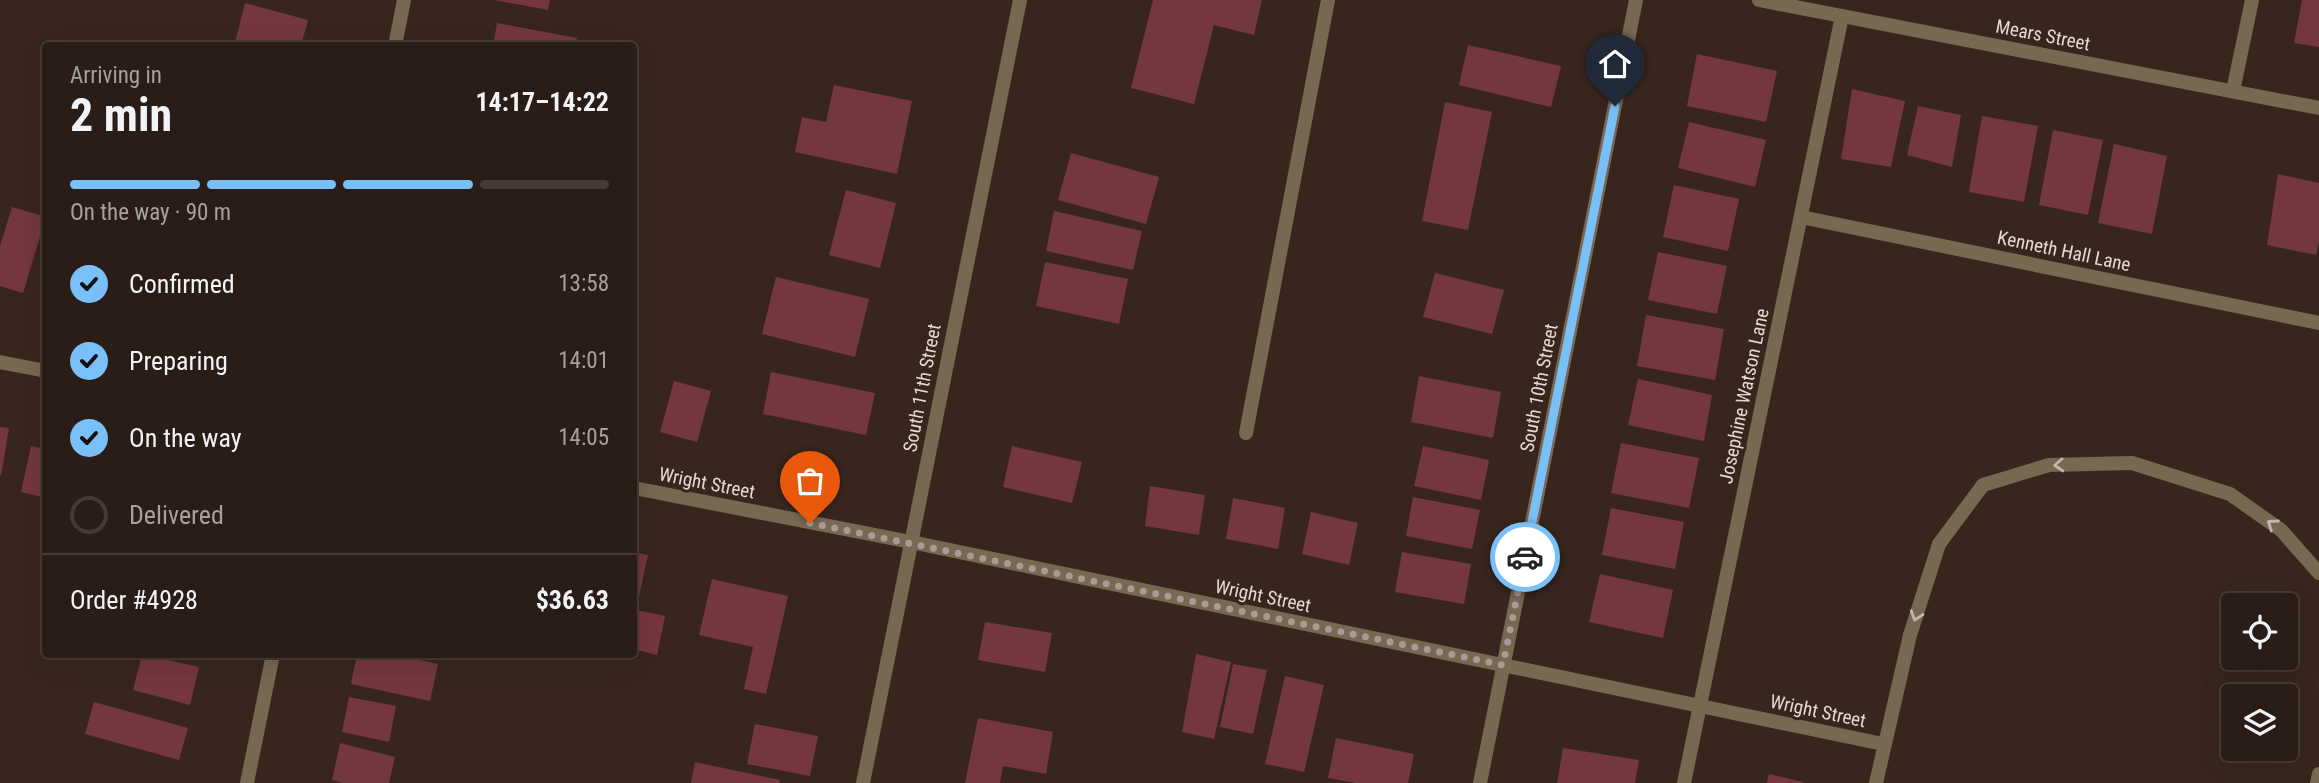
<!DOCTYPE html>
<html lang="en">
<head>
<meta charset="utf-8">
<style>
  body { margin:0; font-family:"Roboto Condensed",sans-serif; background:#32251f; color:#f1f3f6; height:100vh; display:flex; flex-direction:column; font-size:26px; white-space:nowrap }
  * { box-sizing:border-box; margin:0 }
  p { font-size:23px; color:#a5a1a1 }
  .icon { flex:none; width:38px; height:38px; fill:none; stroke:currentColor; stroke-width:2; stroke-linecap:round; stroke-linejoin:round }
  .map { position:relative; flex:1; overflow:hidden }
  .drawer { position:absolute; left:42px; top:42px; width:595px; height:616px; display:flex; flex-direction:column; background:#2a1c16; border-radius:7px; box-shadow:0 7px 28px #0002,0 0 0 2px #463a35 }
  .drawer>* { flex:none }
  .controls { position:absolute; left:2221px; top:593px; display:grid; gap:14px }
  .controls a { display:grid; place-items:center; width:77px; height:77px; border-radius:7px; background:#2a1c16; box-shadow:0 7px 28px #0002,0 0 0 2px #463a35; font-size:35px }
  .pin { position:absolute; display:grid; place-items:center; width:60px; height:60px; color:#fff; margin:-72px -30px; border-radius:50% 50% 50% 0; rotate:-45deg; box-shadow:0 0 7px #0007 }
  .pin .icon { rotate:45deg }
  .courier { position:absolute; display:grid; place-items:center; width:70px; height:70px; margin:-35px; border:5px solid #79bff8; border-radius:50%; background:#fff; color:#222; box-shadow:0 2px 9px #0007 }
  .summary em { font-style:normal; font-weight:700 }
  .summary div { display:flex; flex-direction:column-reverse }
  .summary { display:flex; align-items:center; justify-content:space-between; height:119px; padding:0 28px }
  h1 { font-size:46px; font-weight:700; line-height:52px }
  .bar { display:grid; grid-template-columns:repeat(4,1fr); gap:10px 7px; align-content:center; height:84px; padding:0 28px }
  .bar i { height:9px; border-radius:5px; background:#463a35 }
  .bar .selected { background:#79bff8 }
  .bar p { grid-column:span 4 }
  .line { display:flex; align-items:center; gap:18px; padding:0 28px; border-top:2px solid #463a35 }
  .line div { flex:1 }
  ol { padding:0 28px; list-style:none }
  li { display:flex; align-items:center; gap:21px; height:77px }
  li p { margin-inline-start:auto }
  li .icon { padding:7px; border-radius:50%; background:#79bff8; color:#111; stroke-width:4 }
  li:last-child { color:#a5a1a1 }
  li i { width:38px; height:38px; border:4px solid #463a35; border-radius:50% }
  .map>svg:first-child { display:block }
  .building { fill:#74373e }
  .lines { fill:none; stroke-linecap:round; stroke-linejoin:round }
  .service { stroke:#766851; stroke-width:14 }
  .minor { stroke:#766851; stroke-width:14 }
  .oneway { stroke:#c3b6ac }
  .done { stroke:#a89a94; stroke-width:7; stroke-dasharray:0 12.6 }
  .route { stroke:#79bff8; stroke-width:9 }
  .labels { text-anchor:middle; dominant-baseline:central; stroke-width:6; stroke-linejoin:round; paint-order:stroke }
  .street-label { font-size:19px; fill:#e4d8d3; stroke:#38261e }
</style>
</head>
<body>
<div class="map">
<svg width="2319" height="783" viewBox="0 0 2319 783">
  <rect width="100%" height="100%" fill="#38261e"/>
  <path class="building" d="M494 0H550L548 10Z
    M1153 0H1262L1254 35 1214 25 1194 104 1131 88Z
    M2302 0H2319V47L2294 43Z
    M245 3 308 20 301 46H234Z
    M497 23 577 38 575 46H493Z
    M1468 45 1561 66 1551 107 1459 85Z
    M1697 54 1777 71 1766 122 1687 106Z
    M834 85 912 101 897 174 795 152 802 117 826 122Z
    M1852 89 1905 101 1891 167 1841 159Z
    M1445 102 1492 112 1468 230 1422 221Z
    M1918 106 1961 115 1952 167 1907 155Z
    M1982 116 2038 126 2024 202 1969 192Z
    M1689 122 1766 140 1755 187 1678 168Z
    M2053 130 2103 140 2088 215 2039 205Z
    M2114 144 2167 156 2152 234 2098 223Z
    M1071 153 1159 177 1146 224 1058 200Z
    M2278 174 2319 183V241L2316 255 2267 245Z
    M1674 185 1739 199 1728 251 1663 237Z
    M846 190 896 203 880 268 829 255Z
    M12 207 46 217 23 293 0 286V246Z
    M1054 211 1142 231 1133 270 1046 251Z
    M1658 252 1727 266 1717 314 1648 300Z
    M1045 262 1128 279 1119 324 1036 306Z
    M1435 273 1504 290 1492 334 1423 317Z
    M776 277 869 299 855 357 762 334Z
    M1646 315 1724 329 1715 380 1637 366Z
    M771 372 875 393 866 435 763 414Z
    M1419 376 1501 392 1493 438 1411 422Z
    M1638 379 1712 395 1704 441 1628 425Z
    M674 381 711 391 697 442 660 432Z
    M0 427 9 428 1 476 0 475Z
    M1621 443 1699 458 1689 508 1611 493Z
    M31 446 46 449V498L21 492Z
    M1012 446 1082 462 1072 503 1003 487Z
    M1423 446 1489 460 1481 500 1414 486Z
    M1150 486 1205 495 1199 535 1145 526Z
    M1413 497 1480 510 1472 549 1406 536Z
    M1233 498 1285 508 1278 549 1226 539Z
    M1611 508 1684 522 1675 569 1602 555Z
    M1311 512 1358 523 1349 565 1302 554Z
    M634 552 648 555 636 610 665 616 657 655 634 649Z
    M1402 552 1471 564 1464 604 1395 592Z
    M1600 574 1673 590 1663 638 1589 622Z
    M712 579 788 596 766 694 744 689 753 647 699 635Z
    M985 622 1052 633 1045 672 978 660Z
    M142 654 199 667 190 705 133 690Z
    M357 654H394L438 664 430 701 351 684Z
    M1196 654 1231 662 1214 739 1182 732Z
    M1233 664 1267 670 1253 734 1220 727Z
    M1285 676 1324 685 1304 772 1265 764Z
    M349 697 396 706 389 742 342 732Z
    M94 702 188 728 179 760 85 734Z
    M978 718 1053 732 1046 774 1003 766 1000 783H965Z
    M755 724 818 736 810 776 747 764Z
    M1336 738 1414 754 1408 783H1355L1328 778Z
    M340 743 395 757 389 783H343L332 780Z
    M1563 748 1639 760 1635 783H1557Z
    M695 762 780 780 779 783H691Z
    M1769 774 1803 782V783H1767Z"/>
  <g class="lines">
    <path class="service" d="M1246 433 1328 0"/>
    <path class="minor" d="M1759 0 2319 108
      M395 46 404 0
      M2233 91 2252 0
      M1801 217 2319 323
      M0 362 46 371
      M634 488 911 542 1883 744
      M247 783 273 654
      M863 783 1020 0
      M1480 783 1636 0
      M1684 783 1842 16
      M1876 783 1910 635 1939 544 1983 485 2049 465 2132 463 2230 494 2281 530 2319 573
      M2317 783 2319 774"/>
  </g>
  <defs><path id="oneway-chevron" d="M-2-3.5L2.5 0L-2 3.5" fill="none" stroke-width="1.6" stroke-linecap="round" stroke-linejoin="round" transform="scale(1.75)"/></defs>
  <g class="oneway">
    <use href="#oneway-chevron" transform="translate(2059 465) rotate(177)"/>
    <use href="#oneway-chevron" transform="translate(2272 524) rotate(-145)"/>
    <use href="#oneway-chevron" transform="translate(1916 616) rotate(108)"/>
  </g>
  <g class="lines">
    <path class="done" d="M810 523 1503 665 1525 557"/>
    <path class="route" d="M1525 557 1615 106"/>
  </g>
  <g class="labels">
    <g class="street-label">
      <text transform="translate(2043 35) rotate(11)">Mears Street</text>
      <text transform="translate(2064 251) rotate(12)">Kenneth Hall Lane</text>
      <text transform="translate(922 388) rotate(-79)">South 11th Street</text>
      <text transform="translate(1539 388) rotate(-79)">South 10th Street</text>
      <text transform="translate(1744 396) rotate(-78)">Josephine Watson Lane</text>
      <text transform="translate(707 483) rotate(11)">Wright Street</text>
      <text transform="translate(1263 596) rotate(12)">Wright Street</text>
      <text transform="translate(1818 711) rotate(12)">Wright Street</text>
    </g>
  </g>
</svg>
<div class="controls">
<a><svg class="icon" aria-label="locate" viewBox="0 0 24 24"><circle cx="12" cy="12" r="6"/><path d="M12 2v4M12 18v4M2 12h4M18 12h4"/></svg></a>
<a><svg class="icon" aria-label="layers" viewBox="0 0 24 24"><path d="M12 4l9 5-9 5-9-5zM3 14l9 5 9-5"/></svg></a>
</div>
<div class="pin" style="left:810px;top:523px;background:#ea580c"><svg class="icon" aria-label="bag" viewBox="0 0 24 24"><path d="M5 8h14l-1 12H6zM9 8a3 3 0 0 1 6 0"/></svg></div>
<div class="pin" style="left:1615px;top:106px;background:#1f2937"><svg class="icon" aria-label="home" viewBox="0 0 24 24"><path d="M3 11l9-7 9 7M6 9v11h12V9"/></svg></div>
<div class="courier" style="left:1525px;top:557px"><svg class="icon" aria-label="car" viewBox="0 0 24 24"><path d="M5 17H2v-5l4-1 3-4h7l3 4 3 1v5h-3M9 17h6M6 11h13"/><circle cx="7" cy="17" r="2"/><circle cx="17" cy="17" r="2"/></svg></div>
<section class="drawer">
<div class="summary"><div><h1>2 min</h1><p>Arriving in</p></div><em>14:17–14:22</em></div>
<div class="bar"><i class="selected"></i><i class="selected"></i><i class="selected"></i><i></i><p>On the way · 90 m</p></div>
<ol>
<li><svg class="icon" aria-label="check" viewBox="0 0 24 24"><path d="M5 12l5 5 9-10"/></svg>Confirmed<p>13:58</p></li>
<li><svg class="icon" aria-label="check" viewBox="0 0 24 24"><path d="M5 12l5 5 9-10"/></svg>Preparing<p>14:01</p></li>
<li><svg class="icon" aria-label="check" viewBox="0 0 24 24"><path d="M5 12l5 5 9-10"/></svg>On the way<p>14:05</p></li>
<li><i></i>Delivered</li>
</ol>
<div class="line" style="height:91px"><div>Order #4928</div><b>$36.63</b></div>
</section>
</div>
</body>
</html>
